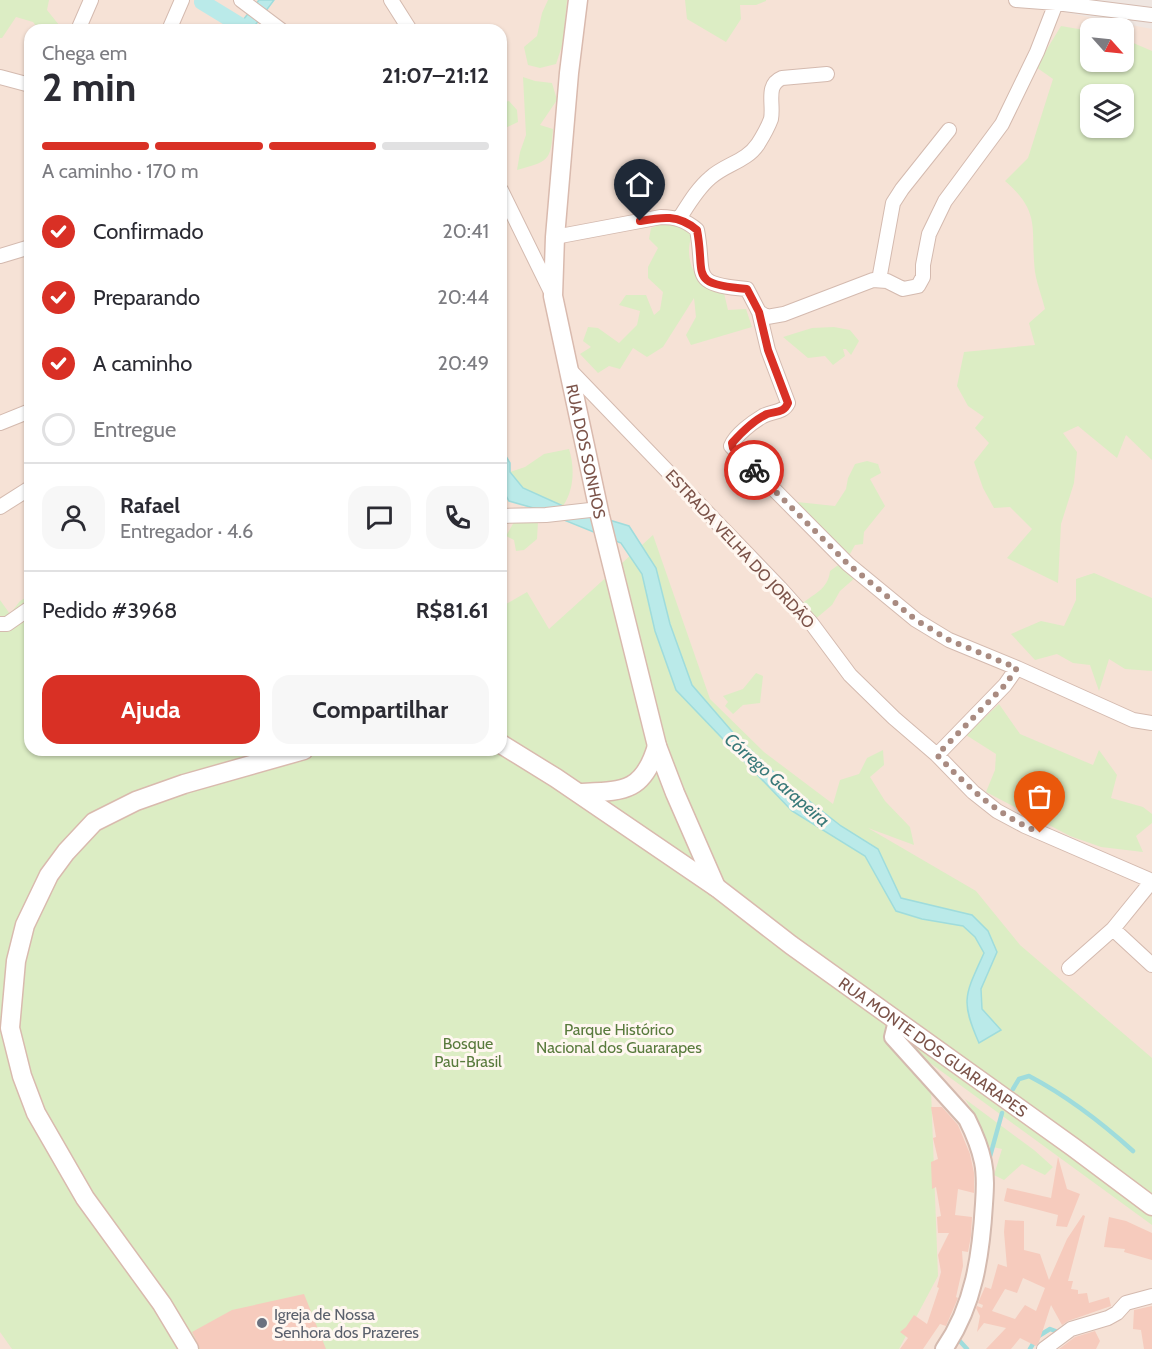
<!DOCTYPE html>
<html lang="pt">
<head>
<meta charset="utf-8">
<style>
  body { margin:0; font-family:Cabin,sans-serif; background:#f7f7f7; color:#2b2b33; height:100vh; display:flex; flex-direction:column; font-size:22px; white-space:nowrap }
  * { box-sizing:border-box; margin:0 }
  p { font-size:20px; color:#7c7c81 }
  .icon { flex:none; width:33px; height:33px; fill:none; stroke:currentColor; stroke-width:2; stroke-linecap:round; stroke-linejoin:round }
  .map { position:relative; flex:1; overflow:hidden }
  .sheet { position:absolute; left:24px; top:24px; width:483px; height:732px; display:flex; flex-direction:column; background:#fff; border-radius:18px; box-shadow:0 2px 4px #0004 }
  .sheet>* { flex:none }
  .needle { width:39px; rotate:117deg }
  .buttons { position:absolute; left:1080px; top:18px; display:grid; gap:12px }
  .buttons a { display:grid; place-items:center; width:54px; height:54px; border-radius:12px; background:#fff; box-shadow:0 2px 4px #0004; font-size:30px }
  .pin { position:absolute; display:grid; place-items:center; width:51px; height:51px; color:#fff; margin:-62px -26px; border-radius:50% 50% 50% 0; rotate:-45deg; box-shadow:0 0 6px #0007 }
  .pin .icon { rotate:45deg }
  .courier { position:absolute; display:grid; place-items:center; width:60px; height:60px; margin:-30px; border:4px solid #d93025; border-radius:50%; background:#fff; color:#222; box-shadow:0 2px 8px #0007 }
  .headline em { font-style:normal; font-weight:700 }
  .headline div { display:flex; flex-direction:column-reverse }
  .headline { display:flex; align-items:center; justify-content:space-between; height:102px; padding:0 18px }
  h1 { font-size:39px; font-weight:700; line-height:45px }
  .bar { display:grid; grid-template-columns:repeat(4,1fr); gap:9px 6px; align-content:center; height:72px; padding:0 18px }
  .bar i { height:8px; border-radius:4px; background:#e1e1e2 }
  .bar .on { background:#d93025 }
  .bar p { grid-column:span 4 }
  .line { display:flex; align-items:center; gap:15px; padding:0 18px; border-top:2px solid #e1e1e2 }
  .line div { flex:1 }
  .round { display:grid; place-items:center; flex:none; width:63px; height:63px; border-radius:18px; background:#f7f7f7 }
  ol { padding:0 18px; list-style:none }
  li { display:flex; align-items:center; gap:18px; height:66px }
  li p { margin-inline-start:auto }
  li .icon { padding:6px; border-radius:50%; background:#d93025; color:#fff; stroke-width:4 }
  li:last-child { color:#7c7c81 }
  li i { width:33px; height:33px; border:3px solid #e1e1e2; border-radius:50% }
  .button { display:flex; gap:12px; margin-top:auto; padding:12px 18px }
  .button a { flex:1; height:69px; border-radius:18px; background:#d93025; color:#fff; font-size:24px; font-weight:700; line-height:69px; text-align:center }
  .button a+a { background:#f7f7f7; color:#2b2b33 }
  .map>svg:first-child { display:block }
  .residential { fill:#f6e2d6; fill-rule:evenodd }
  .industrial { fill:#efe6e1 }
  .green { fill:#dcedc4; fill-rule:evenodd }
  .water { fill:#baeae9; stroke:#9fdcdc; stroke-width:1.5 }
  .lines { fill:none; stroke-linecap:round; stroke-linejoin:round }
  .stream { stroke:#9fdcdc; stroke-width:4.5 }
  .canal { stroke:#baeae9; stroke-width:16 }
  .building { fill:#f6cbbd; fill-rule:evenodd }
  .minor-casing { stroke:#d4baaf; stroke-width:16 }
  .tertiary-casing { stroke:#d4baaf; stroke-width:20 }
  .secondary-casing { stroke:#d9baae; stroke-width:21 }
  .minor { stroke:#fff; stroke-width:14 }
  .tertiary { stroke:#fff; stroke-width:16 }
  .secondary { stroke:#fff; stroke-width:18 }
  .done { stroke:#a98b81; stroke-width:6; stroke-dasharray:0 10.8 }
  .route { stroke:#d93025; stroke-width:8 }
  .worship-dot { fill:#6b7280; stroke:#fff7f0; stroke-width:2 }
  .labels { text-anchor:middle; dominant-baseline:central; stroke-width:6; stroke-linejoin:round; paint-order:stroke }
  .street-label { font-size:16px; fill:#7b5349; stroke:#fff7f0 }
  .park-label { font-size:16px; fill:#597b3d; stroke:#fff7f0 }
  .worship-label { font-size:16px; fill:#5b616d; stroke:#fff7f0; text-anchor:start }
  .water-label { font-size:18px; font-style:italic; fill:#387979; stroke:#fff7f0 }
</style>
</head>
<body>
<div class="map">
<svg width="1152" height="1349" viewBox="0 0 1152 1349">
  <rect width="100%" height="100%" fill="#fef2e8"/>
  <path class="residential" d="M0 0H1152V1349H0ZM1090 28H1124V62H1090ZM30 30H501V750H30ZM1090 94H1124V128H1090Z"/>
  <path class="industrial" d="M1038 0H1152V29L1037 7Z"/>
  <path class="green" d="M0 0H49L47 10 59 25 55 30H39L33 22 16 17 2 38H0Z
    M548 0H567L563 43 556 64 540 68 528 65 524 47 537 36 542 13Z
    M685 0H766V1L756 5H740L741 19 726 42 687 19Z
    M1061 26 1090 31V62H1124V39L1152 51V460L1126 435 1117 458 1078 426 1063 433 1077 452 1074 483 1061 524 1058 583 1007 558 1032 529 1010 507 994 508 983 488 974 462 989 443 975 428 984 417 968 406 957 386 964 352 1035 345 1029 323 1045 309C1042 297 1037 284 1035 272 1030 229 1042 213 1005 181L1028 158 1053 79 1036 67ZM1090 94H1124V128H1090Z
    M523 77 535 81 552 83 557 100 540 125 553 129C551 162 548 161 517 170L520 152 526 135Z
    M509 101 517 110 518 122 501 130V103Z
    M685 221C695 239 689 235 689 252 690 276 704 285 724 293L728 310 746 309 752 327 691 345 686 335 696 317 694 298 663 347 647 357 633 348 620 369 609 366 598 373 580 354 591 347 583 341 588 327 598 328 619 343 637 325 640 311 619 305 626 295H646L654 315 660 310 663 292 648 278V267L658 248 649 239 651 228 667 222Z
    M834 327 850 330 859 341 851 355 846 349H843L845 356 833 365 825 356 808 358 783 337 812 328Z
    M569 449C575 468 574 490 563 506L523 488 510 472 525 467 544 454Z
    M867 461 878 464 881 473 870 479 885 506 864 532 863 544 855 545 850 554 844 553 797 508V502L835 506 846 489 848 478 855 464Z
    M538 521 537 539 524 550 516 551 514 540 506 536 514 522Z
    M653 535 710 699 764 752 833 804 840 780 859 774 867 758 883 750 884 765 870 777 885 801 910 827 914 845 868 828 976 891 1020 945 1152 1058V1225L930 1063 938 1276 899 1349H12L0 1332V600L10 614 20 601 30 595V750H501V607L527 592 549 629Z
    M841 563 856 577 840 591 832 605 813 621 800 605C813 594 828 590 830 571Z
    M1094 573 1152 598V671L1125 669 1109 659 1099 691 1090 665 1073 663 1057 654 1035 660 1011 634 1041 621 1064 626 1076 600V579Z
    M756 673 763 676 760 703 743 705 733 714 725 706 728 702 723 696 743 689Z
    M999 704 1020 734 1093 765 1099 750 1117 775 1111 798 1143 807 1152 814V823L1136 836 1143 852 1101 847 1070 836 986 792 995 770 996 754 966 735Z
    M965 1099 1034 1150 1053 1167 1045 1175 1022 1164 1004 1180 994 1175 1002 1149 988 1146 975 1115Z"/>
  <path class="water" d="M259 0H274L256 24 264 30H235Z
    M501 448 510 463V472L523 488 563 506 629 526 656 568 670 624 692 685 736 736 780 778 841 826 878 849 901 898 972 915 988 931 997 952 981 989 982 1009 1001 1030 979 1043C960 1000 965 995 984 953L975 937 963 926 922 919 896 911 865 856 792 811 676 690 655 631 642 574 621 543 537 509 509 501 501 487Z"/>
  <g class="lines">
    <path class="stream" d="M1013 1089 1019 1079 1029 1076C1067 1096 1101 1122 1133 1151
      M989 1160 1002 1113
      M957 1338 967 1349
      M1030 1349 1037 1337 1050 1329 1058 1332"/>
    <path class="canal" d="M202 2 248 30"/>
  </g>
  <path class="building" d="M931 1107H942L958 1125 970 1154 974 1173V1193L958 1189 955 1215 972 1217 971 1236 968 1252 962 1251 963 1266 956 1297 958 1298 946 1326 940 1324 923 1349H900L908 1338 900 1332 906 1327 914 1315 927 1324 939 1288 937 1287 941 1272 938 1255 949 1233H938L937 1217 941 1216 936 1187 932 1189 931 1162 938 1159 933 1138 936 1137Z
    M1058 1157 1067 1189 1080 1194 1067 1227 1056 1226 1058 1215 1004 1201 1007 1188 1051 1198Z
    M1083 1215 1085 1216 1068 1281H1073L1071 1289 1078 1290V1294L1087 1293 1089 1303 1109 1297 1111 1306 1068 1321 1062 1325 1051 1305 1039 1342 1036 1346 1020 1338 1011 1349H986L1006 1328 984 1323 977 1332 980 1316 976 1308 977 1306 982 1308 983 1305 978 1303 985 1287 991 1289 998 1264 1007 1267 1004 1232 1005 1220 1024 1221V1250L1040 1254 1049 1280 1067 1239ZM1023 1278 1045 1288 1036 1311 1025 1305 1015 1319 992 1311 1005 1289 1017 1293Z
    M1109 1217 1126 1221 1152 1233V1260L1124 1252 1125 1249 1104 1247Z
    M304 1294 326 1349H200L192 1332 232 1310Z
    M1152 1306V1349H1144L1141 1330 1133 1329 1134 1310Z
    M1095 1331 1100 1341 1096 1349H1059L1075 1337Z"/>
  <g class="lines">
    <defs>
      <path id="minor" d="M241 0 281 30
        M391 0 410 30
        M1016 0 1056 3 1152 15
        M78 30 91 0
        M169 30 182 0
        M0 77 30 85
        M501 190 552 294
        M679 219C688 205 697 189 710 178 725 164 746 162 758 144 763 136 768 127 771 119 774 104 765 85 782 78L827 74
        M555 237 661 217C675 217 686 220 697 230 706 276 688 284 747 289L759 312 767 317 784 314 873 280 887 281 903 289 918 286 923 277V265L929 234 945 201 1002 124 1037 52 1056 3
        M0 256 30 247
        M879 280 893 203 902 189 949 130
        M759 312 768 350 788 403C783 413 773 411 763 416 753 422 735 435 731 446L733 448 848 564 916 620 949 640 1017 668
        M568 368 780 588 812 624 850 675 894 718 937 755 973 792 997 811 1025 826 1152 881 1113 929 1069 968
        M0 423 30 411
        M0 507 30 488
        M501 516 546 515 599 509
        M0 624H7L30 608
        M937 755 1005 685 1017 668 1133 720 1152 723
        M1113 929 1152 965
        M1044 1349 1071 1329 1108 1318 1117 1313 1126 1303 1152 1296"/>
      <path id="tertiary" d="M897 1021 893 1037 967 1119C974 1133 980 1147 983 1162 986 1176 985 1190 984 1204 981 1255 974 1306 944 1349"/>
      <g id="secondary">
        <path id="s1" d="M578 0 569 73 555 237 553 296 600 516 657 746 675 793 716 887"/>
        <path id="s2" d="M501 744 556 778 716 887 791 945 1073 1147 1152 1206"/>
        <path d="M579 793C623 791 643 793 657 746"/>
        <path d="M189 1349 162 1304 85 1198 36 1113 22 1076 10 1028 16 961 25 925 49 875 66 852 94 822 136 801 184 784 304 750"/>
      </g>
    </defs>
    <use href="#minor" class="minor-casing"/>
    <use href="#tertiary" class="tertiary-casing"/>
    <use href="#secondary" class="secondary-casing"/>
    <use href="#minor" class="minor"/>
    <use href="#tertiary" class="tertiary"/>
    <use href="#secondary" class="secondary"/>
  </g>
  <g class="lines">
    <path class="done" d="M754 470 848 564 916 620 949 640 1017 668 1005 685 937 755C970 789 996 814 1040 833"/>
    <path class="route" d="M640 221C662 217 678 214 697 230 706 276 687 284 747 289L759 312 768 350 788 403C784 413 776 411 767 414 754 420 741 433 732 443L733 448 754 470"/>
  </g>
  <circle class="worship-dot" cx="262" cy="1323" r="6"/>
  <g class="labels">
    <g class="street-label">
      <text stroke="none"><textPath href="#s1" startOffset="456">RUA DOS SONHOS</textPath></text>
      <text transform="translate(740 549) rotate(47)">ESTRADA VELHA DO JORDÃO</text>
      <text stroke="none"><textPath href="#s2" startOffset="528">RUA MONTE DOS GUARARAPES</textPath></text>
    </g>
    <g class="park-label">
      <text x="619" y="1029">Parque Histórico<tspan x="619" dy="18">Nacional dos Guararapes</tspan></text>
      <text x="468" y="1043">Bosque<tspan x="468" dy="18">Pau-Brasil</tspan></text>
    </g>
    <g class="worship-label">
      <text x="274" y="1314">Igreja de Nossa<tspan x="274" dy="18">Senhora dos Prazeres</tspan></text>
    </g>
    <g class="water-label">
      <text transform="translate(777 780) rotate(41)">Córrego Garapeira</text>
    </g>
  </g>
</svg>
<div class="buttons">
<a><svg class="needle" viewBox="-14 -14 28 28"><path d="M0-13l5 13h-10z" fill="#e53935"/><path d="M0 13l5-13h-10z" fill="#7c7c81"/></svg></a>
<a><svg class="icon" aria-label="layers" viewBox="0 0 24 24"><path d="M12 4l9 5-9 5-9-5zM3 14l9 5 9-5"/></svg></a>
</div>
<div class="pin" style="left:1040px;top:833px;background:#ea580c"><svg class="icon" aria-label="bag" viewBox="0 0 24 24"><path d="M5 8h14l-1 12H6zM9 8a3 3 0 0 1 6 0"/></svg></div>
<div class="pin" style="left:640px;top:221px;background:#1f2937"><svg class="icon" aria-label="home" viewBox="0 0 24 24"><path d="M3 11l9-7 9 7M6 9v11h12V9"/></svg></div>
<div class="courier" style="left:754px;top:470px"><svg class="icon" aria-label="bike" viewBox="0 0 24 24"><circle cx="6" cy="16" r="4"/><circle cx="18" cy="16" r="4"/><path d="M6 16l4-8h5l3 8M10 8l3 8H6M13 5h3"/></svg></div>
<section class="sheet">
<div class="headline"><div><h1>2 min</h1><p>Chega em</p></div><em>21:07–21:12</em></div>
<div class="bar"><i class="on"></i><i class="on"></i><i class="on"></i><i></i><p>A caminho · 170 m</p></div>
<ol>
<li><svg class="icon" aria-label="check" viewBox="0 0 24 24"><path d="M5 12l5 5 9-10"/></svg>Confirmado<p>20:41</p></li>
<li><svg class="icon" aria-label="check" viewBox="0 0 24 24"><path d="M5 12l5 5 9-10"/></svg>Preparando<p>20:44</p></li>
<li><svg class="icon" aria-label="check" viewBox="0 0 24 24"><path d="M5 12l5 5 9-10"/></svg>A caminho<p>20:49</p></li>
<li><i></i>Entregue</li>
</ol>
<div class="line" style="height:108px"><a class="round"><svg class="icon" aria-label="person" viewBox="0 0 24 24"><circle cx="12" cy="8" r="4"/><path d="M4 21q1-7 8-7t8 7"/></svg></a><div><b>Rafael</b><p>Entregador · 4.6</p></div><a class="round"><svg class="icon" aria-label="chat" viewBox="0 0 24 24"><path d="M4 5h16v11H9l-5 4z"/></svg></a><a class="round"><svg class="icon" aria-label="phone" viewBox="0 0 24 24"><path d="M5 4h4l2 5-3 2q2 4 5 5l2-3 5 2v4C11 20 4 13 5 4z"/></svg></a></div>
<div class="line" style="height:78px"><div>Pedido #3968</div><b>R$81.61</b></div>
<div class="button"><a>Ajuda</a><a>Compartilhar</a></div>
</section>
</div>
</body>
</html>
